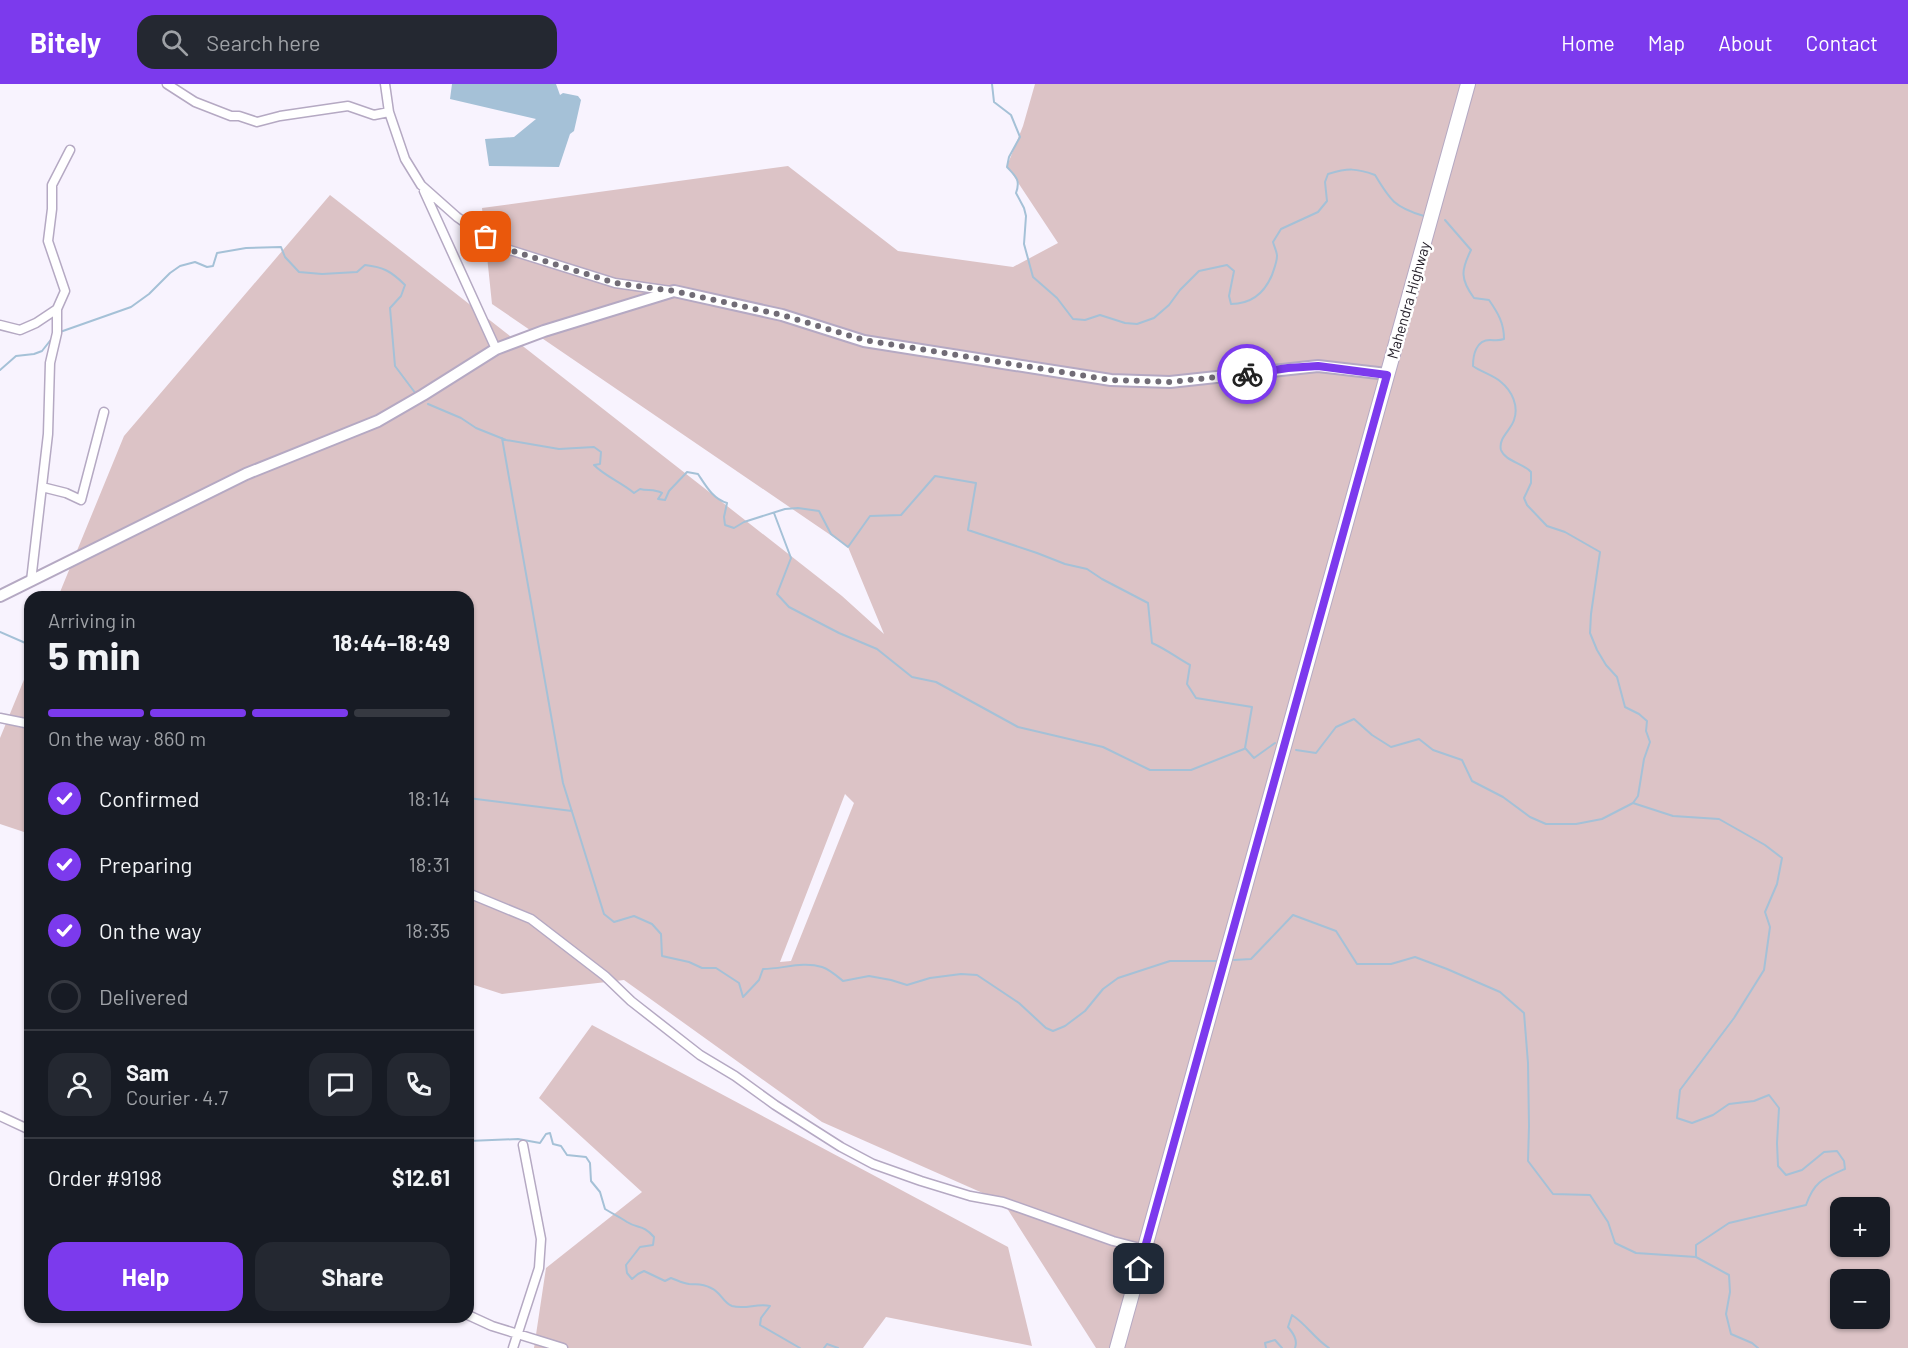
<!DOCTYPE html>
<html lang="en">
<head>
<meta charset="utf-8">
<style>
  body { margin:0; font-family:Barlow,sans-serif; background:#242831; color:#f1f3f6; height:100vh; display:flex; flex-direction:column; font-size:22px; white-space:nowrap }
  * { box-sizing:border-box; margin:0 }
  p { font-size:20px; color:#9ea1a6 }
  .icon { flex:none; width:33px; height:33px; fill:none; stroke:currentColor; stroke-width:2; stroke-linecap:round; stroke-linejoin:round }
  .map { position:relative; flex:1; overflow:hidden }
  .details { position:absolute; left:24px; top:507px; width:450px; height:732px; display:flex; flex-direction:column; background:#171b24; border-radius:18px; box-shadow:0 2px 4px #0004 }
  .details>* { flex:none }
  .fabs { position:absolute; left:1830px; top:1113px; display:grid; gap:12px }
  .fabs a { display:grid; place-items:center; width:60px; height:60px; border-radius:12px; background:#171b24; box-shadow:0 2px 4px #0004; font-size:30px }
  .pin { position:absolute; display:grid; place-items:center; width:51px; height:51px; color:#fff; margin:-26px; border-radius:12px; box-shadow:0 3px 9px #0006 }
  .courier { position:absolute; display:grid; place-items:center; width:60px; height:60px; margin:-30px; border:4px solid #7c3aed; border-radius:50%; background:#fff; color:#222; box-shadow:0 2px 8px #0007 }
  .headline em { font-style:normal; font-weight:700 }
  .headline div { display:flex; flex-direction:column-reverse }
  .headline { display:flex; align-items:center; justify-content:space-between; height:102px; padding:0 24px }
  h1 { font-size:39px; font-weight:700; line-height:45px }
  .bar { display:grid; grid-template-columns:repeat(4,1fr); gap:9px 6px; align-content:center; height:72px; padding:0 24px }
  .bar i { height:8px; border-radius:4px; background:#363941 }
  .bar .active { background:#7c3aed }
  .bar p { grid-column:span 4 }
  .line { display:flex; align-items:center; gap:15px; padding:0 24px; border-top:2px solid #363941 }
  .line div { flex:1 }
  .round { display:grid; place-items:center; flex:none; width:63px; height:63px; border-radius:18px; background:#242831 }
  ol { padding:0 24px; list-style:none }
  li { display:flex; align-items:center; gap:18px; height:66px }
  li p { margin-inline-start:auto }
  li .icon { padding:6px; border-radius:50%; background:#7c3aed; color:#fff; stroke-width:4 }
  li:last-child { color:#9ea1a6 }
  li i { width:33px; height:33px; border:3px solid #363941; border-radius:50% }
  .action { display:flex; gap:12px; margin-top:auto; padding:12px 24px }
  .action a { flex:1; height:69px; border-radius:18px; background:#7c3aed; color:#fff; font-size:24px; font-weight:700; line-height:69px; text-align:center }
  .action a+a { background:#242831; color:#f1f3f6 }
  header { display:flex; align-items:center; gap:36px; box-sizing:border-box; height:84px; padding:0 30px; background:#7c3aed; color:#fff }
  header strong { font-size:28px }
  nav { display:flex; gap:33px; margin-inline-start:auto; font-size:21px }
  .search { width:420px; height:54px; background:#242831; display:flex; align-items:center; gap:15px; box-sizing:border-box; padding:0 21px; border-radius:18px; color:#9ea1a6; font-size:22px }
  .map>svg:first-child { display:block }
  .green { fill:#dcc3c6; fill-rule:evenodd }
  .water { fill:#a5c1d7 }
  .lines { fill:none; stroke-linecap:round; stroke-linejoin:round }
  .stream { stroke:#a5c1d7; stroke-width:2 }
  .minor-casing { stroke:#b5a9c3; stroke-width:11 }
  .tertiary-casing { stroke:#b5a9c3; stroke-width:14 }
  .trunk-casing { stroke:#b5a9c3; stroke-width:16 }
  .minor { stroke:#fff; stroke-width:8 }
  .tertiary { stroke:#fff; stroke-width:10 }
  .trunk { stroke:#fff; stroke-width:14 }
  .done { stroke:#716c76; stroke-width:6; stroke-dasharray:0 10.8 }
  .route { stroke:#7c3aed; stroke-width:8 }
  .labels { text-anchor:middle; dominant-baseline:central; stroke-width:5; stroke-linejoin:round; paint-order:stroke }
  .street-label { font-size:15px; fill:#28232d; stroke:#fff }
</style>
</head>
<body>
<header>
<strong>Bitely</strong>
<div class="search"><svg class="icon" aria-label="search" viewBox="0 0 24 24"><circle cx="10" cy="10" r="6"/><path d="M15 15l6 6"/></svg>Search here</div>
<nav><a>Home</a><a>Map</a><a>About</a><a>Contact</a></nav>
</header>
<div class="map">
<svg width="1908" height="1264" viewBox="0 0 1908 1264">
  <rect width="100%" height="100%" fill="#f8f3fe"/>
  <path class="green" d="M1035 0H1908V1264H1096L1003 1118 822 1038 624 896 502 910 468 899V513H58L124 352 330 111 842 512 884 550 848 463 492 220 482 124 788 82 898 167 1013 183 1058 159 1007 82 1023 42ZM845 710 854 719 791 877 780 878ZM1840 1124H1880V1162H1840ZM1840 1196H1880V1234H1840Z
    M30 581V750L0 740V654Z
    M592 941 1008 1163 1032 1262 886 1233 863 1264H534L546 1184 642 1108 539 1014Z"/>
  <path class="water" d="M452 0H556L560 11 563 9 578 12 581 16 574 47 570 50 559 83 489 82 485 55 514 53 536 35 450 15Z"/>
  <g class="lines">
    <path class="stream" d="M992 0 994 18 1011 31 1020 53 1009 73 1007 83C1015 92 1021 95 1016 109L1024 124 1026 132 1024 160 1033 193 1057 214 1073 235 1085 236 1100 231 1125 239 1137 240 1154 234 1169 221 1180 206 1199 187 1227 181 1234 187 1229 212 1231 220C1251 220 1264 210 1272 191 1274 185 1277 178 1277 172 1277 168 1274 162 1273 158L1281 145 1318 128 1327 117 1325 98 1328 90C1348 84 1356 84 1375 91 1390 116 1394 123 1424 132
      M1445 136 1471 166C1461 186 1460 195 1474 214L1489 216C1498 229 1504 239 1504 255 1499 257 1495 256 1490 256 1476 256 1473 271 1473 282 1481 288 1493 291 1501 298 1512 307 1519 322 1514 336 1511 346 1498 354 1501 366 1505 377 1523 379 1531 388V399L1524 414 1527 421 1547 442 1565 448 1600 468 1591 530 1590 549 1597 566 1606 581 1617 593 1625 623 1639 630 1647 637 1646 647 1650 658 1644 675 1638 712 1633 719
      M60 248 131 223 149 210 170 189 180 182 195 178 207 183 213 182 217 169 246 164 281 163 285 173 299 188 322 190 357 188 365 181C383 183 391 187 405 201L401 212 390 224 395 282 416 310
      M0 286 16 272 34 270 42 267 53 253
      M428 320 461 334 476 344 506 356 559 365 594 363 601 368 600 380 594 381C606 393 621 398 634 409L640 405C648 407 654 405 662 409L658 415 665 416 669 407 687 388 698 390C706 402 713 415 727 419L724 433 725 441 734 444 744 438 785 425 798 424 819 427 831 450 848 463 870 432 901 431 935 392 976 399 968 446 1037 469 1065 480 1087 485 1102 495 1148 519 1152 559C1166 565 1177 574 1190 581L1187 600 1196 614 1252 623 1245 664 1254 674 1275 659
      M502 354 563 699 604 830 614 838 634 832 652 840 661 850 662 872 689 878 702 884H716L739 899 743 913 759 896 763 885C783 885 802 877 822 883 829 885 837 892 843 897L869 892 891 896 907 901 930 894 961 890 977 891 1019 919 1046 944 1053 947 1065 942 1085 927 1103 905 1118 894 1170 877H1217
      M774 429 791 474 777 510 789 523 839 549 877 565 912 593 936 598 1018 643 1103 663 1150 686H1191L1244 665
      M0 548 30 561
      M1296 666 1316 669 1336 643 1354 635 1372 651 1391 663 1419 655 1433 666 1462 676 1472 697 1503 713 1530 733 1546 740H1576L1602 735 1633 719 1673 732 1719 735 1765 761 1782 774 1777 800 1765 828 1770 843 1764 886 1734 934 1680 1006 1677 1034 1692 1039 1713 1031 1729 1020 1754 1017 1769 1011 1779 1024 1777 1059 1778 1082 1786 1091 1802 1086 1824 1068 1837 1067 1844 1077 1845 1085C1822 1095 1814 1098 1806 1121L1729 1139 1696 1161V1173L1729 1191 1730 1208 1726 1230 1731 1250 1752 1259 1758 1264
      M468 714 572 727
      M1234 876 1251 875 1293 831 1336 847 1357 880H1391L1415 873 1447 885 1500 908 1524 929 1528 979 1529 1042 1528 1077 1553 1110 1590 1111 1608 1138 1615 1159 1636 1169 1696 1173
      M468 1057 518 1055 540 1059 546 1050 550 1049 553 1060 561 1062 567 1071 586 1073 590 1079 591 1097 600 1108 605 1125C613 1130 620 1133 627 1138 638 1145 643 1140 654 1153L653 1161 640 1163 626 1181 627 1189 632 1195 638 1190 644 1187 665 1197 671 1194C677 1196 682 1199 689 1200 698 1201 701 1199 711 1204 721 1208 723 1219 732 1222 745 1226 757 1219 770 1222L761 1234 760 1241 800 1264
      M824 1264 827 1260 838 1264
      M1266 1264 1265 1259 1275 1256 1282 1264
      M1295 1264C1298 1256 1293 1249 1288 1243L1292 1231C1306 1240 1315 1255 1329 1264"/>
    <defs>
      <path id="minor" d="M167 0 195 18 231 32H239L257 38 280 32 348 22 374 31 389 28
        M385 0 389 28 405 75 421 101 457 133 500 163 615 199 671 207
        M424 107 496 265
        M0 241 20 246 36 239 57 225 65 207 48 157 52 125V101L70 66
        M42 403 66 409 81 416 104 328
        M31 497 48 350 50 279 57 249V225
        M0 634 30 640
        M468 809 531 835 605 892 631 917 700 971 735 992 775 1021 841 1063 873 1080 921 1097 970 1112 1003 1118 1113 1157 1144 1165
        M0 1032 30 1046
        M468 1231 492 1242 563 1264
        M513 1264 539 1184 541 1155 523 1061"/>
      <path id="tertiary" d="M0 512 246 390 378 337 423 311 496 265 544 247 674 207 782 231 864 257 1111 296 1170 298 1318 282 1387 290"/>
      <path id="trunk" d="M1117 1264 1468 0"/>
    </defs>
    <use href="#minor" class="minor-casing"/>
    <use href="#tertiary" class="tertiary-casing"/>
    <use href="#trunk" class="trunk-casing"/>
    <use href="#minor" class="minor"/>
    <use href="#tertiary" class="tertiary"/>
    <use href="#trunk" class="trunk"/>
  </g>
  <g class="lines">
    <path class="done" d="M486 153 500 163 615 199 674 207 782 231 864 256 1111 296 1170 298 1247 290"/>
    <path class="route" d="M1139 1185 1387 291 1318 282 1288 284 1247 290"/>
  </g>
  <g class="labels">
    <g class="street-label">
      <text transform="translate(1408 216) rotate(-74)">Mahendra Highway</text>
    </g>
  </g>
</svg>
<div class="fabs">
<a>+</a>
<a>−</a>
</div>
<div class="pin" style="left:486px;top:153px;background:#ea580c"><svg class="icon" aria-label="bag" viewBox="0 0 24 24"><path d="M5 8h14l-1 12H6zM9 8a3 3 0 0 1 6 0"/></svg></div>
<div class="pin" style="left:1139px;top:1185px;background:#1f2937"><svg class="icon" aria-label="home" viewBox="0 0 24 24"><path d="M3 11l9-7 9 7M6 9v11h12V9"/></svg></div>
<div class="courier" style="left:1247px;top:290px"><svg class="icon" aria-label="bike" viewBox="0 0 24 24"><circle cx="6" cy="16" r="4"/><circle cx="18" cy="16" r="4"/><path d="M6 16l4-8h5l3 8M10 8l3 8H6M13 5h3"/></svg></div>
<section class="details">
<div class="headline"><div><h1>5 min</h1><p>Arriving in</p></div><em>18:44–18:49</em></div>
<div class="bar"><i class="active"></i><i class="active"></i><i class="active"></i><i></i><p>On the way · 860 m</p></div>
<ol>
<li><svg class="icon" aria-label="check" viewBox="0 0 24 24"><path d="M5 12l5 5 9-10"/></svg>Confirmed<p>18:14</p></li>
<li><svg class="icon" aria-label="check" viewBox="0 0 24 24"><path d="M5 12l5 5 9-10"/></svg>Preparing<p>18:31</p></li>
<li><svg class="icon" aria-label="check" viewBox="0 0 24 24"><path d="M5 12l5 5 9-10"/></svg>On the way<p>18:35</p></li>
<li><i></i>Delivered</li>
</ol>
<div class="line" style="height:108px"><a class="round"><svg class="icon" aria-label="person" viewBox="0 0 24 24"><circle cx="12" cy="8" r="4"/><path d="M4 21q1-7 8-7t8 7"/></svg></a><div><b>Sam</b><p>Courier · 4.7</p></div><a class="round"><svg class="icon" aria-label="chat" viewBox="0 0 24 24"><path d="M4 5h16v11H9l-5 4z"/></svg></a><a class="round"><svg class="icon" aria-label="phone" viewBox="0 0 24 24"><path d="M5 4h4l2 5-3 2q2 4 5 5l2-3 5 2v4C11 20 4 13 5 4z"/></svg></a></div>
<div class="line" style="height:78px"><div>Order #9198</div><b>$12.61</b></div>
<div class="action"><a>Help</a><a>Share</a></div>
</section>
</div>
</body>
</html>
